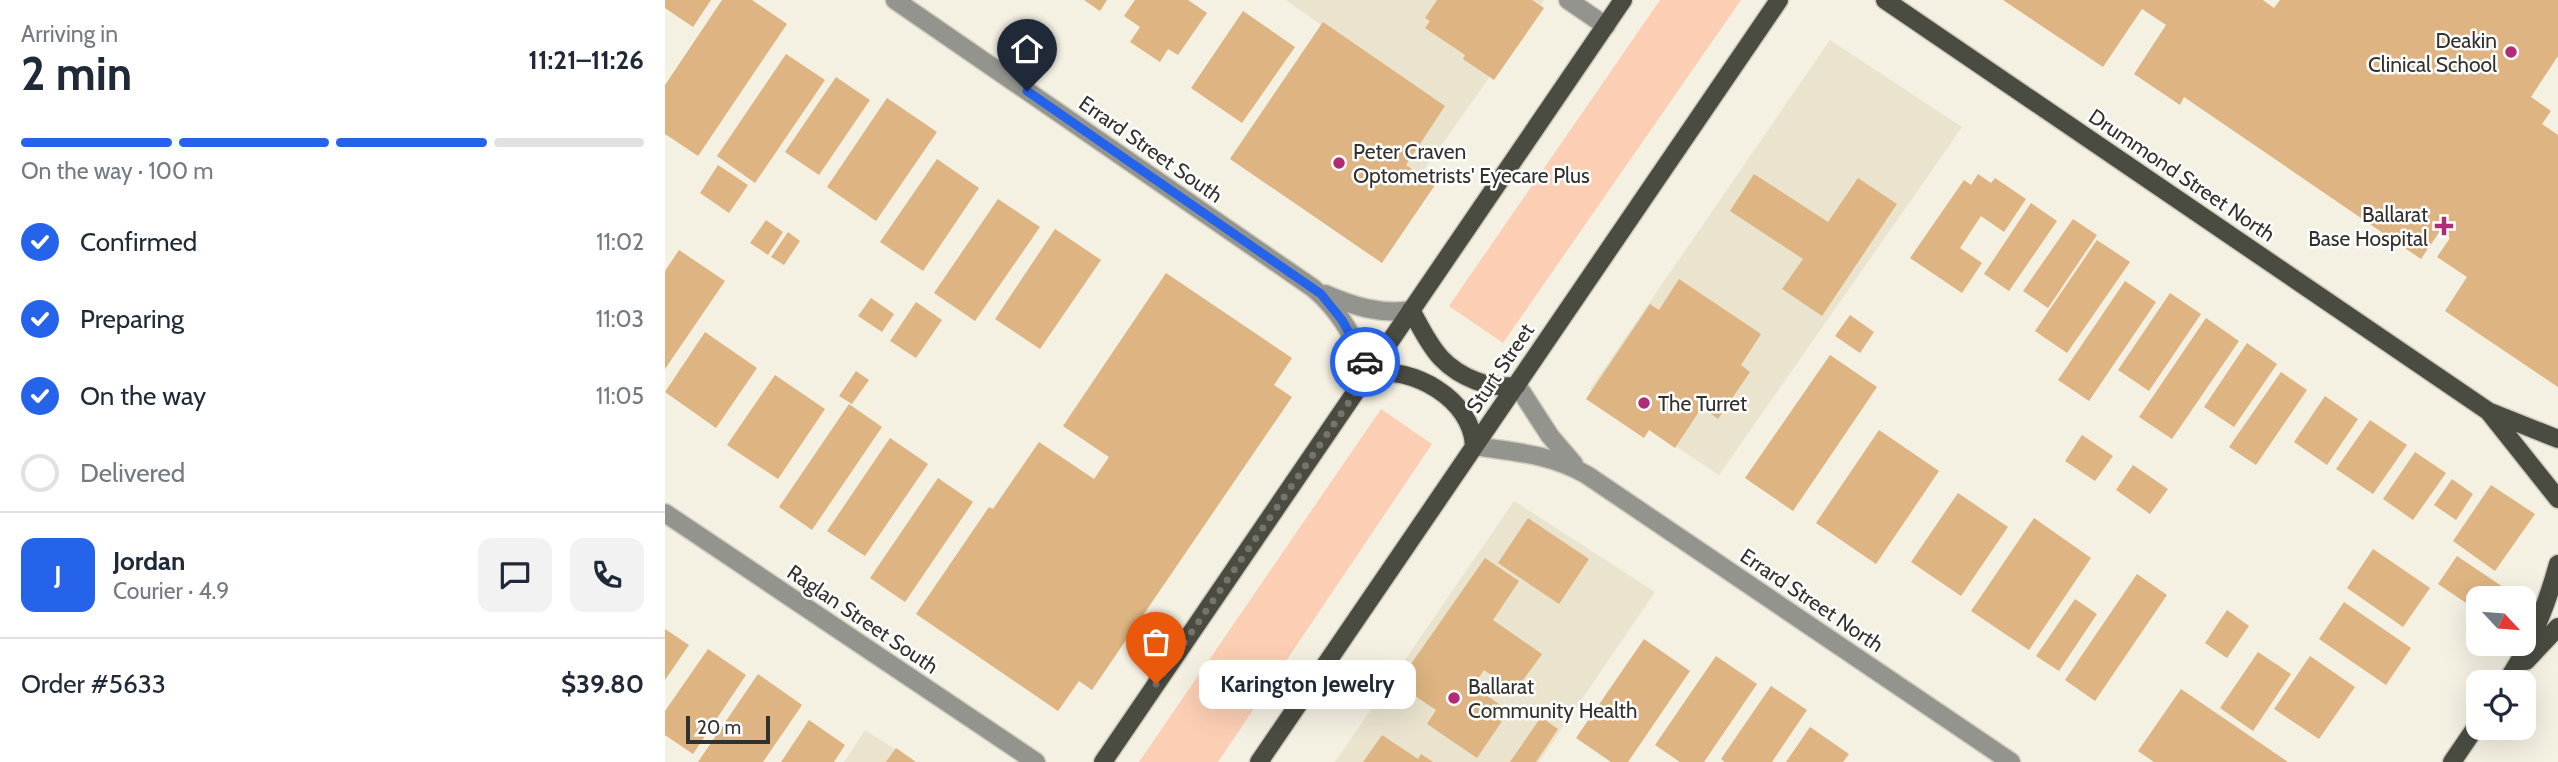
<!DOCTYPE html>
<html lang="en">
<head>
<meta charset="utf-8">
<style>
  body { margin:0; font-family:Cabin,sans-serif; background:#f2f2f3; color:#1f2937; height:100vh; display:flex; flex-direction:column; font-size:26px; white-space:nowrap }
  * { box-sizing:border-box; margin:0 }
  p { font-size:23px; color:#747a83 }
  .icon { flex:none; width:38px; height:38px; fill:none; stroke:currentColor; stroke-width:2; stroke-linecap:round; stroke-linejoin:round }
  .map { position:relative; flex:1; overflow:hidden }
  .drawer { display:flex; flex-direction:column; background:#fff; width:665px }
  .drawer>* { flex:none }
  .needle { width:46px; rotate:116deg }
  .fabs { position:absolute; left:1801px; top:586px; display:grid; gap:14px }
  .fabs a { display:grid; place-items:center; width:70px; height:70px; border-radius:14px; background:#fff; box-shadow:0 7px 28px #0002; font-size:35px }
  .scale { position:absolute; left:21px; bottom:18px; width:84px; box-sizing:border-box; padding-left:7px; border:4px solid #33312c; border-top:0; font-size:19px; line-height:24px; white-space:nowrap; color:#33312c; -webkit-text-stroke:5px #fff; paint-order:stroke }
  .pin { position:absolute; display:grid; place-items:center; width:60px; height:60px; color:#fff; margin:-72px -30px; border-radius:50% 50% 50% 0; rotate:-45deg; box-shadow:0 0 7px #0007 }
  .pin .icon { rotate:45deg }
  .courier { position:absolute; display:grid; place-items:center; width:70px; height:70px; margin:-35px; border:5px solid #2563eb; border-radius:50%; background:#fff; color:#222; box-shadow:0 2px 9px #0007 }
  .bubble { position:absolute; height:49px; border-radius:14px; background:#fff; box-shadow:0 7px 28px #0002; font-size:23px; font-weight:800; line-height:49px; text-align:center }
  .summary em { font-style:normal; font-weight:800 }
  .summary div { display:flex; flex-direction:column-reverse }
  .summary { display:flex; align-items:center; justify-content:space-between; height:119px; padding:0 21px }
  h1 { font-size:46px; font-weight:800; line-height:52px }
  .bar { display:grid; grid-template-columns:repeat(4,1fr); gap:10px 7px; align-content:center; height:84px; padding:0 21px }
  .bar i { height:9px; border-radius:5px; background:#e0e1e3 }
  .bar .active { background:#2563eb }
  .bar p { grid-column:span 4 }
  .line { display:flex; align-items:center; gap:18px; padding:0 21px; border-top:2px solid #e0e1e3 }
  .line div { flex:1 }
  .round { display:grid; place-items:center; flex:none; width:74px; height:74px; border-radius:14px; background:#f2f2f3 }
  ol { padding:0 21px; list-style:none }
  li { display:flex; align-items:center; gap:21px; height:77px }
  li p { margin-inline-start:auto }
  li .icon { padding:7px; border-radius:50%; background:#2563eb; color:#fff; stroke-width:4 }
  li:last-child { color:#747a83 }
  li i { width:38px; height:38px; border:4px solid #e0e1e3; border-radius:50% }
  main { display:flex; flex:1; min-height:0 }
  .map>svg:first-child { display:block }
  .built { fill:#eae3ce }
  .green { fill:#fccfb5 }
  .building { fill:#ddb482 }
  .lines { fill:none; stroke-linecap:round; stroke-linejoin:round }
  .minor-casing { stroke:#d1cec1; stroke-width:21 }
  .major-casing { stroke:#d1cec1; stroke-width:21 }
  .minor { stroke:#94948e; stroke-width:18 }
  .major { stroke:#4a4b41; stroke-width:18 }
  .done { stroke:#77746c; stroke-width:7; stroke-dasharray:0 12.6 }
  .route { stroke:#2563eb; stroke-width:9 }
  .poi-dot { fill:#b02c74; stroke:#fff; stroke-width:2.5 }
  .labels { text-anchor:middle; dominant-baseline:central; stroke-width:5; stroke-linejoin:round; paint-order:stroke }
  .poi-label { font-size:21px; fill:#33312c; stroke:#fff; text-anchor:start }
  .street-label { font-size:21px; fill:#33312c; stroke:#fff }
</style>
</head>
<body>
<main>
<section class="drawer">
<div class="summary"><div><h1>2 min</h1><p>Arriving in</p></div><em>11:21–11:26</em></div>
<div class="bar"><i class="active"></i><i class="active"></i><i class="active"></i><i></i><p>On the way · 100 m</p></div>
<ol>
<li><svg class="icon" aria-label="check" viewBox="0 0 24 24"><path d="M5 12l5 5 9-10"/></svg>Confirmed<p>11:02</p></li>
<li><svg class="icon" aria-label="check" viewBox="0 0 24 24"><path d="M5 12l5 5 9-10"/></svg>Preparing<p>11:03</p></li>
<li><svg class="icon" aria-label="check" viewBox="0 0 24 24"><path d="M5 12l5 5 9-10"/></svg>On the way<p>11:05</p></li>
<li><i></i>Delivered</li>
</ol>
<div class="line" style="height:126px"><b class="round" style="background:#2563eb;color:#fff">J</b><div><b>Jordan</b><p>Courier · 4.9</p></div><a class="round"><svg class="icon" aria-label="chat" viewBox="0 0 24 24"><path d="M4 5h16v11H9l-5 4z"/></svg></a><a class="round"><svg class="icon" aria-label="phone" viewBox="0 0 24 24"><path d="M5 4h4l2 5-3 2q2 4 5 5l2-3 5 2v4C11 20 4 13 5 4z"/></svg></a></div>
<div class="line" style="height:91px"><div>Order #5633</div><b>$39.80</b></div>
</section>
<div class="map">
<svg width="1893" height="762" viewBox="0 0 1893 762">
  <rect width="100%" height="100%" fill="#f4f0e2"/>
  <path class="built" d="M621 0H879L701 252 565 158 656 25Z
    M1165 40 1297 127 1054 475 925 389Z
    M849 501 990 592 874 762H670Z
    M200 730 250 762H179Z"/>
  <path class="green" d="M995 0H1076L838 343 784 306Z
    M716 409 767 444 553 762H474Z"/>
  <path class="building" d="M0 0H46L28 27 0 8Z
    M57 0H87L122 24 33 156 0 134V85Z
    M419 0H442L435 11Z
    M470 0H523L542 13 513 55 503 49 495 62 465 42 475 27 459 16Z
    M772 0H867L879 8 829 80 798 59 800 55 760 28 765 21 760 18Z
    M1338 0H1598L1609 8 1615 0H1893V56L1866 97 1886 111 1877 124 1893 135V387L1780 311 1802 277 1772 257 1785 238 1775 231 1756 259 1519 97 1515 105 1469 74 1501 25 1477 9 1438 67Z
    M578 11 630 47 577 123 526 88Z
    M658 22 780 106 741 165 770 185 717 263 565 159Z
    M121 54 160 80 90 183 52 156Z
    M171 77 205 100 154 175 120 152Z
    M222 98 272 132 211 221 162 187Z
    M272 159 314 188 258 271 215 242Z
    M53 165 83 185 64 213 35 193Z
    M1089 174 1163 222 1193 178 1232 204 1157 316 1117 289 1138 259 1065 211Z
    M1313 174 1326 183 1330 178 1361 199 1339 232 1316 216 1295 248 1317 263 1297 293 1245 258 1299 180 1306 185Z
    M333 199 375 227 310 321 269 293Z
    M1366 203 1392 221 1344 291 1319 274Z
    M1408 219 1432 235 1383 308 1358 291Z
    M101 220 118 232 103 255 85 243Z
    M390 229 436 260 375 349 330 319Z
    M123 232 135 241 119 265 106 257Z
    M1432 240 1465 262 1402 353 1370 331Z
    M14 250 60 281 0 369V271Z
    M501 273 627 358 609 385 627 397 427 690 414 681 393 711 251 614 324 507 328 509 374 442 429 479 444 457 398 426Z
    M1014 279 1096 334 1076 365 1085 372 1053 419 1037 407 1010 448 984 430 979 438 921 399 985 304 994 310Z
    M1460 281 1491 302 1424 401 1393 380Z
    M1505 293 1536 314 1484 391 1453 370Z
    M206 298 229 314 217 332 193 316Z
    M251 302 277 320 251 358 225 341Z
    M1185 315 1209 332 1195 353 1170 336Z
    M1541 318 1574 341 1507 439 1474 417Z
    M40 332 92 368 51 428 0 392Z
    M1582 343 1612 364 1569 427 1539 407Z
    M1165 355 1212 387 1128 511 1080 478Z
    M191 371 204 380 187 404 174 396Z
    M1616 372 1642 390 1591 465 1564 447Z
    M110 375 160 409 113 479 62 445Z
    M1660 396 1693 419 1662 465 1629 442Z
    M184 404 217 427 147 530 114 507Z
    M1705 420 1742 445 1708 494 1671 469Z
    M1214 430 1274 471 1211 564 1151 523Z
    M1417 435 1448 456 1430 481 1400 461Z
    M225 438 263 464 200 556 162 531Z
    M1750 452 1781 473 1748 520 1718 499Z
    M1468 465 1503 489 1485 514 1451 490Z
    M273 478 308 502 240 602 205 578Z
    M1787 479 1808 494 1791 520 1769 505Z
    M1826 485 1870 514 1830 571 1788 541Z
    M1293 493 1343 527 1296 596 1246 562Z
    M863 518 924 559 894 604 833 563Z
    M1369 518 1426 558 1364 650 1306 611Z
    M1708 549 1765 588 1738 627 1682 588Z
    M1792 556 1841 589 1834 598H1813V611L1773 584Z
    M820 558 854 581 828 620 877 654 850 691 819 670 808 686 844 711 812 758 762 724 771 710 732 684Z
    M1472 574 1502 595 1430 701 1400 680Z
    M1410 599 1432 614 1394 671 1371 656Z
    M1679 602 1746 648 1721 685 1654 639Z
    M1562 610 1584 626 1562 658 1540 643Z
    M0 629 24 645 0 680Z
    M979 639 1025 671 963 762H946L911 738Z
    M43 649 81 675 28 754 0 735V711Z
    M1593 652 1626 674 1588 731 1555 708Z
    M1051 656 1092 684 1039 762H1015L990 745Z
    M1645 656 1690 687 1654 739 1609 709Z
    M93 674 137 705 98 762H33Z
    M1106 686 1142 710 1107 762H1060L1056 759Z
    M1516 689 1623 762H1489L1473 751Z
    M876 717 893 729 871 762H845Z
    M144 720 180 745 169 762H116Z
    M1145 727 1184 754 1178 762H1121Z
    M717 735 753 759 756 754 768 762H698Z
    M231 748 251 762H221Z"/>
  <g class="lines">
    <defs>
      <path id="minor" d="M230 0 648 288C675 310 691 341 704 373
        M903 0 941 26
        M660 294C688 306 715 315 746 310
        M852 385 885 436 909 464
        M809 446C850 452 886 454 922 475L1346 762
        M0 513 371 762"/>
      <path id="major" d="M1220 0 1823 411 1893 439
        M746 310C755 326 763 344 776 358 794 377 826 391 852 385
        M704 373C748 366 807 399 809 446
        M1823 411 1893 499
        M1861 661 1893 627
        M1841 682C1865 647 1882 604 1893 564
        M438 762 958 0
        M594 762 1114 0
        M1787 762 1813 724"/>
    </defs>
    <use href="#minor" class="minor-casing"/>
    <use href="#major" class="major-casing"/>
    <use href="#minor" class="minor"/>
    <use href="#major" class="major"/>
  </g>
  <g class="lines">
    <path class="done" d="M491 684 704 373 700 362"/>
    <path class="route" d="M362 91 656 294 677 320 700 362"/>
  </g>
  <g class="poi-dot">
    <circle cx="1846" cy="52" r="7"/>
    <circle cx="674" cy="163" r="7"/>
    <path d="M1775.5 215.5h7v7h7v7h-7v7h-7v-7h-7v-7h7z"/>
    <circle cx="979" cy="403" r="7"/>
    <circle cx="789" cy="698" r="7"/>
  </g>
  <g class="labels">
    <g class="poi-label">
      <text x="1832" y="40" text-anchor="end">Deakin<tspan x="1832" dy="24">Clinical School</tspan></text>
      <text x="688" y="151">Peter Craven<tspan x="688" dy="24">Optometrists' Eyecare Plus</tspan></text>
      <text x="1763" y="214" text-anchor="end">Ballarat<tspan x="1763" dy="24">Base Hospital</tspan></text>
      <text x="993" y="403">The Turret</text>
      <text x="803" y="686">Ballarat<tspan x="803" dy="24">Community Health</tspan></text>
    </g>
    <g class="street-label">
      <text transform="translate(486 149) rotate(35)">Errard Street South</text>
      <text transform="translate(1517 175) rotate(34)">Drummond Street North</text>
      <text transform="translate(835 368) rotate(-56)">Sturt Street</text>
      <text transform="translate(1147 600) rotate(34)">Errard Street North</text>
      <text transform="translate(198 619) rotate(34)">Raglan Street South</text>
    </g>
  </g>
</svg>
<div class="fabs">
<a><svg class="needle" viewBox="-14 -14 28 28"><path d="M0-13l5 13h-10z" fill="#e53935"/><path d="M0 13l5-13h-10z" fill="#747a83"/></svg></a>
<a><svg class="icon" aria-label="locate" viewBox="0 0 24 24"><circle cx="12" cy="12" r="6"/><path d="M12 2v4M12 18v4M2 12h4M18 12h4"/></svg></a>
</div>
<div class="scale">20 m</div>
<div class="pin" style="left:491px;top:684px;background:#ea580c"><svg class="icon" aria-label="bag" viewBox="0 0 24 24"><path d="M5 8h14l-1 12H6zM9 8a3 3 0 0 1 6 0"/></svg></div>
<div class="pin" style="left:362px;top:91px;background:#1f2937"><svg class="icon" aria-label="home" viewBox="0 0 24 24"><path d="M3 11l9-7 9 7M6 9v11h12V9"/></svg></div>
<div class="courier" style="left:700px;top:362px"><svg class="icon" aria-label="car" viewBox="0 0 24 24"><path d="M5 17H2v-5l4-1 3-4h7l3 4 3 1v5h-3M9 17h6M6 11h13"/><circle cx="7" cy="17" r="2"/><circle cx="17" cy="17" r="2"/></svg></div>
<div class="bubble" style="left:534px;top:660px;width:217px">Karington Jewelry</div>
</div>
</main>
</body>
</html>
